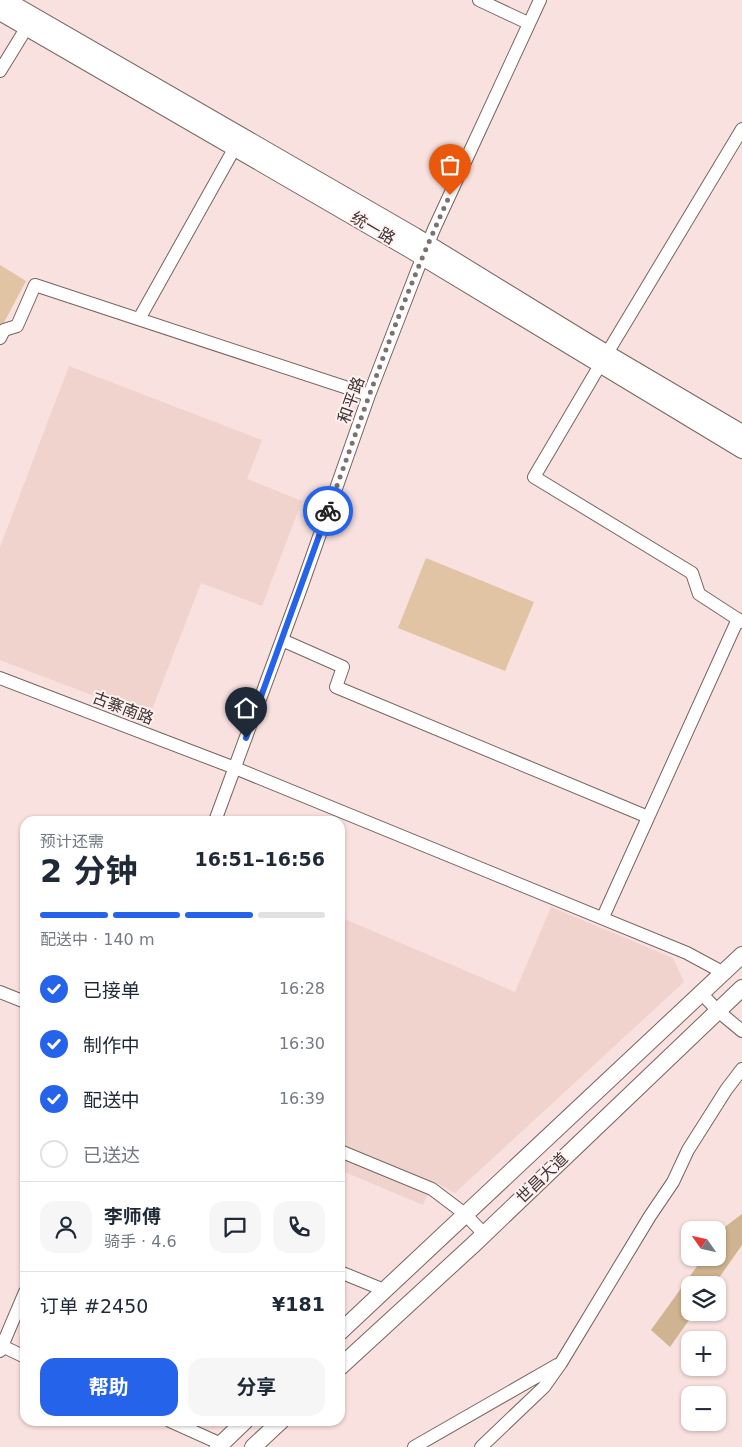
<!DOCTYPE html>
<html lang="zh">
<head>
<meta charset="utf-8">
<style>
  body { margin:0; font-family:"DejaVu Sans","Noto Sans SC",sans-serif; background:#f6f6f7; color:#1f2937; height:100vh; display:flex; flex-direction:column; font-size:19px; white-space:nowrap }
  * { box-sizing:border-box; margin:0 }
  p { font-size:16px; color:#747a83 }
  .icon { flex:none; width:28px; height:28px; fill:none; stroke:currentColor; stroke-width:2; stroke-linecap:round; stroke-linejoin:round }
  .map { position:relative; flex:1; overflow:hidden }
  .details { position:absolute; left:20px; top:816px; width:325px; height:610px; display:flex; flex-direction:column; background:#fff; border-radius:15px; box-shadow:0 1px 4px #0004 }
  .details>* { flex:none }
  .needle { width:32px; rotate:304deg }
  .fabs { position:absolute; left:681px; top:1221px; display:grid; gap:10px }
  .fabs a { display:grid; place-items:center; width:45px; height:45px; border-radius:10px; background:#fff; box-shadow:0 1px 4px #0004; font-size:25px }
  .pin { position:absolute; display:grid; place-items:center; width:42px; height:42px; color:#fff; margin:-51px -21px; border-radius:50% 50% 50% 0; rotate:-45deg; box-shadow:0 0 5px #0007 }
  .pin .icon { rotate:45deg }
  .courier { position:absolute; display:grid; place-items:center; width:50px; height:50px; margin:-25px; border:4px solid #2563eb; border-radius:50%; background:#fff; color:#222; box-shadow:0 1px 6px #0007 }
  .summary em { font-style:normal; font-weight:700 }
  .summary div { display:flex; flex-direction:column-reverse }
  .summary { display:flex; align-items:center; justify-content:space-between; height:85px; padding:0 20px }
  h1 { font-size:32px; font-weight:700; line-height:38px }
  .bar { display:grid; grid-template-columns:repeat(4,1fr); gap:8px 5px; align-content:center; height:60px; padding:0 20px }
  .bar i { height:6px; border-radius:4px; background:#e0e1e3 }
  .bar .on { background:#2563eb }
  .bar p { grid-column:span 4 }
  .line { display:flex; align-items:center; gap:12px; padding:0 20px; border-top:1px solid #e0e1e3 }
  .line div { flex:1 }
  .round { display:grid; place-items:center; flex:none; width:52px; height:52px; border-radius:15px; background:#f6f6f7 }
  ol { padding:0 20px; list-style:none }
  li { display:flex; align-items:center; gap:15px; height:55px }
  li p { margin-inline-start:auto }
  li .icon { padding:5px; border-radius:50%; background:#2563eb; color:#fff; stroke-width:4 }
  li:last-child { color:#747a83 }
  li i { width:28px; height:28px; border:2px solid #e0e1e3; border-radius:50% }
  .button { display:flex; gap:10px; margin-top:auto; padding:10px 20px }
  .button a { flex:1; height:58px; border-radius:15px; background:#2563eb; color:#fff; font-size:20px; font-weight:700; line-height:58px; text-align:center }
  .button a+a { background:#f6f6f7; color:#1f2937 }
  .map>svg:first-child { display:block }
  .built { fill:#f1d3ce }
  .green { fill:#e0c4a3 }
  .forest { fill:#d0b390 }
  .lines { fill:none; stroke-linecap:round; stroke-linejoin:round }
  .minor-casing { stroke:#786461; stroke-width:14 }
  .major-casing { stroke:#786461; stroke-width:18 }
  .minor { stroke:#fff; stroke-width:12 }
  .major { stroke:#fff; stroke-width:16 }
  .done { stroke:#7e716f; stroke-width:5; stroke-dasharray:0 9 }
  .route { stroke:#2563eb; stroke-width:6 }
  .labels { text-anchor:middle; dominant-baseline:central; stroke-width:4; stroke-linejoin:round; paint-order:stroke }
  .street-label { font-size:16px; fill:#3d3433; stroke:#fff1ef }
</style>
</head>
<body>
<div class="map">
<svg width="742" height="1447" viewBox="0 0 742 1447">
  <rect width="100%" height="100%" fill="#f8e1de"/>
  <path class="built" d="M69 366 262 440 247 479 302 501 262 606 201 583 149 717 0 660V547Z
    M551 907 673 958 684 982 455 1193 433 1181 423 1205 340 1170V917L515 992Z"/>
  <path class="green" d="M0 265 26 281 0 330Z
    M426 558 534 602 505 671 398 628Z"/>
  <path class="forest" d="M742 1214V1245L714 1285H690V1312L694 1313 670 1347 651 1330 703 1258H718V1238L726 1226Z"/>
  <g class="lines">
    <defs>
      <path id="minor" d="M479 0 528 23
        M0 71 27 27
        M742 129 600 365 534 477 692 573 699 594 742 622
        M139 319 238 142
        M0 338 4 330 17 326 35 285 369 395
        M282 640 343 667 336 687 648 817
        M0 678 235 768 687 953 724 973
        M215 821 301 588 369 395 417 271 434 229 540 0
        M603 917 738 619
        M0 992 25 1002
        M701 993 718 1011 742 1031
        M340 1151 432 1189 465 1214 484 1234
        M340 1272 384 1290
        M2 1346 25 1357
        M0 1351 25 1292
        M170 1421 221 1444
        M414 1447 557 1365
        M481 1447 544 1387 561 1363 650 1216 673 1182 688 1150 726 1090 742 1069"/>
      <path id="major" d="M6 0 415 236 596 347 742 433
        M0 12 409 249 742 450
        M340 1332 742 955
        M340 1367 474 1244 742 988
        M218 1447 245 1421
        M253 1447 281 1421"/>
    </defs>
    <use href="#minor" class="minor-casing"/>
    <use href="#major" class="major-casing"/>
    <use href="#minor" class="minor"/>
    <use href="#major" class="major"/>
  </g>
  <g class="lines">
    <path class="done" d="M328 511C366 405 402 298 450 195"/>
    <path class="route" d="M246 738 328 511"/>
  </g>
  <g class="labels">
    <g class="street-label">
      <text transform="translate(373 228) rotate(30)">统一路</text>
      <text transform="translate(351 400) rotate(-70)">和平路</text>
      <text transform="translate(123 708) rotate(21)">古寨南路</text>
      <text transform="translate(542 1178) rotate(-44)">世昌大道</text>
    </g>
  </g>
</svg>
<div class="fabs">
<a><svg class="needle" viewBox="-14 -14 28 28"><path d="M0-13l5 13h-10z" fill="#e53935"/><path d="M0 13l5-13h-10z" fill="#747a83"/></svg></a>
<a><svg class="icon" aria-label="layers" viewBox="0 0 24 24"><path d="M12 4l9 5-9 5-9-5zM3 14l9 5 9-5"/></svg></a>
<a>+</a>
<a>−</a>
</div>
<div class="pin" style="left:450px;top:195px;background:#ea580c"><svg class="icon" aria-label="bag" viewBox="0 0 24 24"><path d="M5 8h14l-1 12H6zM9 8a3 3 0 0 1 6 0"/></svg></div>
<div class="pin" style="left:246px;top:738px;background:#1f2937"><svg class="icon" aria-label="home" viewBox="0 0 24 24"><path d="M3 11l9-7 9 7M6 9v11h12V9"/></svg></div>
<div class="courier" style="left:328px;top:511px"><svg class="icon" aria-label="bike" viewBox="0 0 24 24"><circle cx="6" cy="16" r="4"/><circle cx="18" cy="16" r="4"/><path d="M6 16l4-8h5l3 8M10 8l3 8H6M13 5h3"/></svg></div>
<section class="details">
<div class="summary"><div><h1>2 分钟</h1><p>预计还需</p></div><em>16:51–16:56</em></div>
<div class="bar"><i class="on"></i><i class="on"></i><i class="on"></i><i></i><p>配送中 · 140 m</p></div>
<ol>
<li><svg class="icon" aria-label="check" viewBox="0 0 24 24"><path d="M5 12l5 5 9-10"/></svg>已接单<p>16:28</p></li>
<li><svg class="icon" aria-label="check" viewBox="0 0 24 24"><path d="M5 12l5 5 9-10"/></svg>制作中<p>16:30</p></li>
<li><svg class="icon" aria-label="check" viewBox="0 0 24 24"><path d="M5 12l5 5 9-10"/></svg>配送中<p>16:39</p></li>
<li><i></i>已送达</li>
</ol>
<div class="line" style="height:90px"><a class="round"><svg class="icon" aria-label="person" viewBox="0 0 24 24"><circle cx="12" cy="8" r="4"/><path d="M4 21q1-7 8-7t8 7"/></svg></a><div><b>李师傅</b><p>骑手 · 4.6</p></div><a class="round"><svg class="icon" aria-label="chat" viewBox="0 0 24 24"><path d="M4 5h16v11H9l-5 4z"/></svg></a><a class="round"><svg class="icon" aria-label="phone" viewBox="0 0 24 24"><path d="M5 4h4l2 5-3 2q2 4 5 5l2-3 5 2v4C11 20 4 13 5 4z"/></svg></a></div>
<div class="line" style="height:65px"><div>订单 #2450</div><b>¥181</b></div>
<div class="button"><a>帮助</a><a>分享</a></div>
</section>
</div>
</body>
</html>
